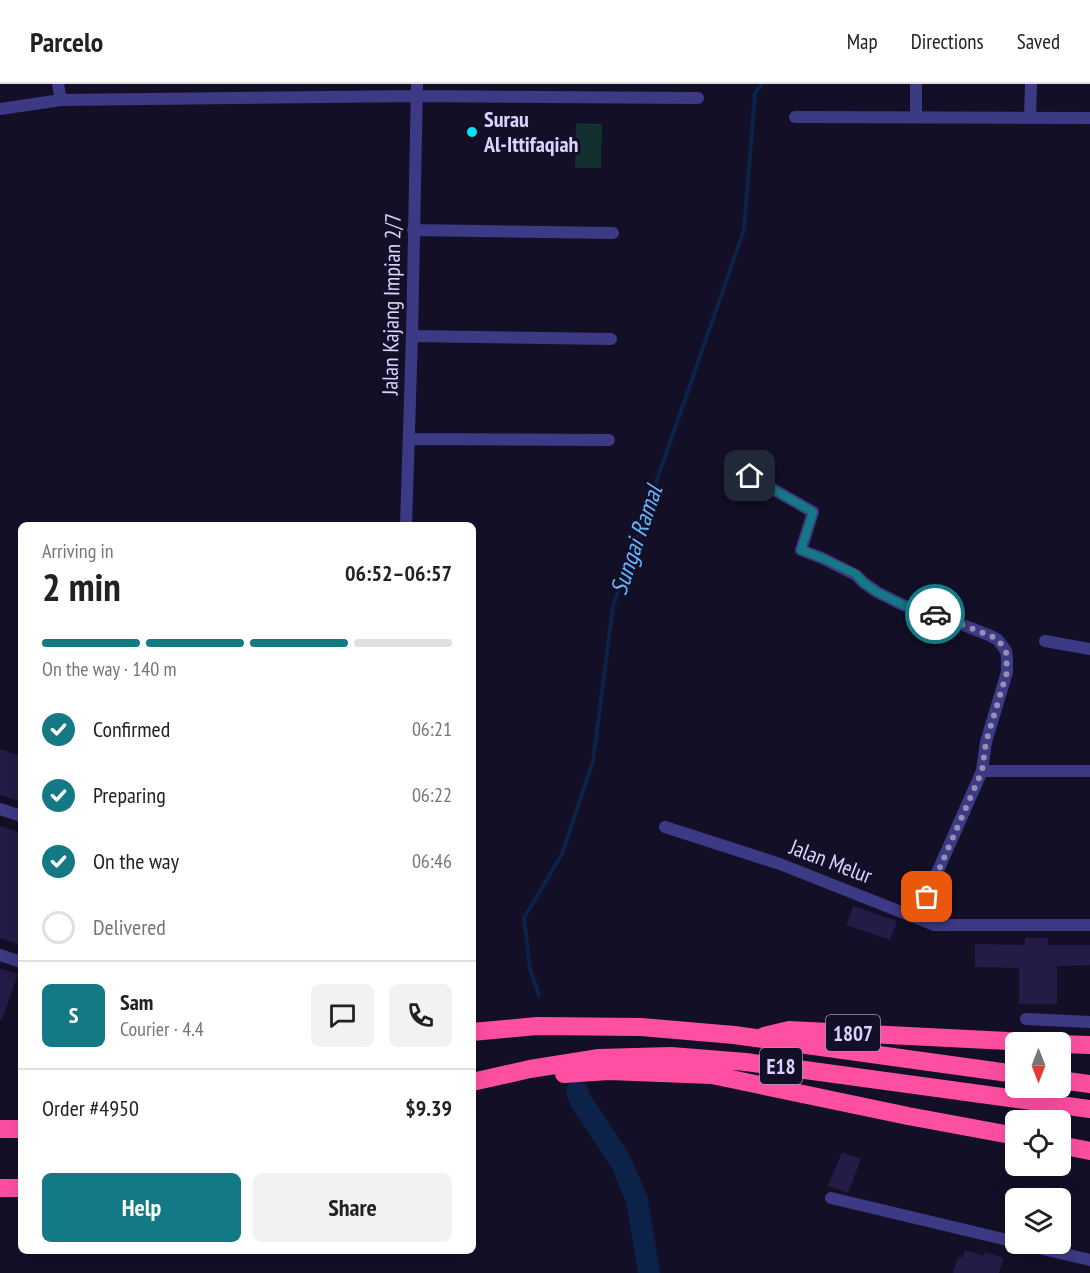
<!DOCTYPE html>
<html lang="en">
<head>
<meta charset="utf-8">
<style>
  body { margin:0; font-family:"PT Sans Narrow",sans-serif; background:#f2f2f2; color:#222; height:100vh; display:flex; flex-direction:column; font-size:22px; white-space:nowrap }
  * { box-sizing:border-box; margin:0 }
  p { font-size:20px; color:#767676 }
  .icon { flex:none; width:33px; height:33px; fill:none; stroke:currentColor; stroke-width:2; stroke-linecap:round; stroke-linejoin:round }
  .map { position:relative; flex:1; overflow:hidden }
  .details { position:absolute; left:18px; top:438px; width:458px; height:732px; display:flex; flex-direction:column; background:#fff; border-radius:9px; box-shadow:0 6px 24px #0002 }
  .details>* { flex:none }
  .needle { width:39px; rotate:180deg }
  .controls { position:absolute; left:1005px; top:948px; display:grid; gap:12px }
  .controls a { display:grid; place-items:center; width:66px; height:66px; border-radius:9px; background:#fff; box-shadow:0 6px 24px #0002; font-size:30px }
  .pin { position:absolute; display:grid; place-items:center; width:51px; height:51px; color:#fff; margin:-26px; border-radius:12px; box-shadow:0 3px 9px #0006 }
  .courier { position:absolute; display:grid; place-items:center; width:60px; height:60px; margin:-30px; border:4px solid #137a85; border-radius:50%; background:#fff; color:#222; box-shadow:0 2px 8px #0007 }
  .head em { font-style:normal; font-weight:700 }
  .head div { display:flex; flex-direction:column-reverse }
  .head { display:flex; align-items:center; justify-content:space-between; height:102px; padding:0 24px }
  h1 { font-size:39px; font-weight:700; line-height:45px }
  .bar { display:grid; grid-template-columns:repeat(4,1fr); gap:9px 6px; align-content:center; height:72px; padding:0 24px }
  .bar i { height:8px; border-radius:4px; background:#e0e0e0 }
  .bar .selected { background:#137a85 }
  .bar p { grid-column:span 4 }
  .line { display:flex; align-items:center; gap:15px; padding:0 24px; border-top:2px solid #e0e0e0 }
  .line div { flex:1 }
  .round { display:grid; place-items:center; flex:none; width:63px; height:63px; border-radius:9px; background:#f2f2f2 }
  ol { padding:0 24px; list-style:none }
  li { display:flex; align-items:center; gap:18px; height:66px }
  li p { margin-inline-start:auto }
  li .icon { padding:6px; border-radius:50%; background:#137a85; color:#fff; stroke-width:4 }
  li:last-child { color:#767676 }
  li i { width:33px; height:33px; border:3px solid #e0e0e0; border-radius:50% }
  .action { display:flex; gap:12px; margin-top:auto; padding:12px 24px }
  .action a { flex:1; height:69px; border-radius:9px; background:#137a85; color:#fff; font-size:24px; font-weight:700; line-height:69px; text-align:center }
  .action a+a { background:#f2f2f2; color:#222 }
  header { display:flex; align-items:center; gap:36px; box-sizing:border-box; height:84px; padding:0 30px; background:#fff; border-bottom:2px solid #e0e0e0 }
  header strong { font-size:28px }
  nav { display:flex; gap:33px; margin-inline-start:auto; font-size:21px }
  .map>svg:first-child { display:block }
  .green { fill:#12302f }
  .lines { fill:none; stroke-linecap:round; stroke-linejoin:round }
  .stream { stroke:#0c2248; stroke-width:4 }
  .river { stroke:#0c2248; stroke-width:22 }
  .building { fill:#241b47 }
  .street { stroke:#3d3a85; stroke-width:12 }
  .highway { stroke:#ff4fa3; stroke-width:18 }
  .done { stroke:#948fb3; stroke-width:6; stroke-dasharray:0 10.8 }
  .route { stroke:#137a85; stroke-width:8 }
  .poi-dot { fill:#00e5ff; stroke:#130f26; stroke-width:2 }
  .labels { text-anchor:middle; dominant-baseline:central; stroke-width:6; stroke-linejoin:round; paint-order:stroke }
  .shield { fill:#130f26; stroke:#9e99be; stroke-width:1.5 }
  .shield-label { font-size:21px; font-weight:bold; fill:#d9d4ff }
  .poi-label { font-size:22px; font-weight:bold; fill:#d9d4ff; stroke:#130f26; text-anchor:start }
  .street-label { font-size:22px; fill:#d9d4ff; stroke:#130f26 }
  .water-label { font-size:24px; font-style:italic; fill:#62b6ff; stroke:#130f26 }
</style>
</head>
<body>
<header>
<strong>Parcelo</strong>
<nav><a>Map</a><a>Directions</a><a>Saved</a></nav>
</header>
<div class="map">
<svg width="1090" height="1189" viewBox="0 0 1090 1189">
  <rect width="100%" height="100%" fill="#130f26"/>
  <path class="green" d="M576 39 602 40 601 84H575Z"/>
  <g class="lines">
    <path class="stream" d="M539 911 530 885 524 834 562 770 593 677 613 522 744 146 755 9 762 0"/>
    <path class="river" d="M577 1007 581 1017 621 1078 637 1116 649 1189"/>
  </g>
  <path class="building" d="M0 665 21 672V718L0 711Z
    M0 742 21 749V861L0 854Z
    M853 822 897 837 890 856 846 841Z
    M1025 854H1048V861H1090V881L1057 882V920H1019V884L975 883V860L1025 861Z
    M0 884 18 890 2 936H0Z
    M842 1068 861 1075 848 1109 828 1102Z
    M965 1166 983 1172 985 1168 1004 1174 999 1189H953L958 1173 962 1174Z"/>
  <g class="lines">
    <path class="street" d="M58 0 61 16
      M0 25 61 16 416 12 698 14
      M795 33 1090 34
      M916 33V0
      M1030 34 1031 0
      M413 146 613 149
      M412 252 611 255
      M409 355 609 356
      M750 392 813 428 801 466 822 474 856 491 864 499 877 508 903 521 938 531 991 552 998 556 1006 567 1007 574V588L986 658 982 687 917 834
      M406 441 412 252 417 0
      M1045 557 1090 565
      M982 687H1090
      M0 725 21 732
      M665 743 780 780 934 841H1090
      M0 871 21 878
      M1026 935 1090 938
      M831 1114 1016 1158
      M1021 1160 1090 1176"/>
    <path class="highway" d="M472 948 537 942 641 943 734 951 1016 990
      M764 952 789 946 1028 958
      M1060 960 1090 961
      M564 990 609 987 712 991 908 1032 1016 1052
      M1060 996 1090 1000
      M472 998 530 985 599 974 671 972 746 978 1090 1025
      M0 1045H21
      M1060 1061 1090 1067
      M0 1104H21"/>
  </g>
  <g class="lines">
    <path class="done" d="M927 813 982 687 986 658 1007 588 1006 567 998 556 991 552 935 530"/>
    <path class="route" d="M750 392 813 428 801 466 822 474 856 490 864 499 877 508 903 521 935 530"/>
  </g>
  <circle class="poi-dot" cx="472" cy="48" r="6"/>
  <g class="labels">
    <g class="shield">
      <rect x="826" y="931" width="54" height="36" rx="4.5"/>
      <rect x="760" y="964" width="42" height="36" rx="4.5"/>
    </g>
    <g class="shield-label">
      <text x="853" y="949">1807</text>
      <text x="781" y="982">E18</text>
    </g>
    <g class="poi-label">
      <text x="484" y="35">Surau<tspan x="484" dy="25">Al-Ittifaqiah</tspan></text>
    </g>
    <g class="street-label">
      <text transform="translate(391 220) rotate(-89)">Jalan Kajang Impian 2/7</text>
      <text transform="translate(831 777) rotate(21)">Jalan Melur</text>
    </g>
    <g class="water-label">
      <text transform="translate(636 456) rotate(-71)">Sungai Ramal</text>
    </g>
  </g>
</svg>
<div class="controls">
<a><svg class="needle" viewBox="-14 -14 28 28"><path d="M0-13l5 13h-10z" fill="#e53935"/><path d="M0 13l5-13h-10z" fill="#767676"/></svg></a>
<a><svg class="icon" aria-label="locate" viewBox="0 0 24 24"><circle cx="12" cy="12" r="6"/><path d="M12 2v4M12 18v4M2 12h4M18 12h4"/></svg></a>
<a><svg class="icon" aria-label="layers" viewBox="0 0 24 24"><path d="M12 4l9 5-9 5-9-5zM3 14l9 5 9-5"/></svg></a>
</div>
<div class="pin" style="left:927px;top:813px;background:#ea580c"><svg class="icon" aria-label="bag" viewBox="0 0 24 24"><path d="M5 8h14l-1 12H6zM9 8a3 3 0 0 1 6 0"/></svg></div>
<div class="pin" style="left:750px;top:392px;background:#1f2937"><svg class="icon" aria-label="home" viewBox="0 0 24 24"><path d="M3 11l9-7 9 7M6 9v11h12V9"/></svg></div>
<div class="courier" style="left:935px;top:530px"><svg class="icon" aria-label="car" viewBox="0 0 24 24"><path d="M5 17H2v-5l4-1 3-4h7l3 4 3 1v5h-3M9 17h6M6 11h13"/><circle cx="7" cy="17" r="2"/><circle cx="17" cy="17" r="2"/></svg></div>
<section class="details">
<div class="head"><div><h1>2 min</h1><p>Arriving in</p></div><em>06:52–06:57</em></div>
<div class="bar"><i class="selected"></i><i class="selected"></i><i class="selected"></i><i></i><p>On the way · 140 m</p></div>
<ol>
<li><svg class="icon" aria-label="check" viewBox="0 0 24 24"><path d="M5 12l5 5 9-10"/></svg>Confirmed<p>06:21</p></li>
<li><svg class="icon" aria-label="check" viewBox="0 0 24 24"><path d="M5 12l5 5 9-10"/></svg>Preparing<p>06:22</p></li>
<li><svg class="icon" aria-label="check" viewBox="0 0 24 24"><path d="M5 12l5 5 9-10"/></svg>On the way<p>06:46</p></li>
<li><i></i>Delivered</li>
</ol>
<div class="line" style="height:108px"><b class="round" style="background:#137a85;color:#fff">S</b><div><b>Sam</b><p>Courier · 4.4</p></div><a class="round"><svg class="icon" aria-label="chat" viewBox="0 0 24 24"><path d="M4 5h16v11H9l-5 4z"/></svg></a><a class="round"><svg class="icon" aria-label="phone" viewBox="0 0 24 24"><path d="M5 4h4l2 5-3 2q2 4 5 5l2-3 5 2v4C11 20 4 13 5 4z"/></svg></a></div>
<div class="line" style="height:78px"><div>Order #4950</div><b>$9.39</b></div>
<div class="action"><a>Help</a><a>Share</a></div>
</section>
</div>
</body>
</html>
